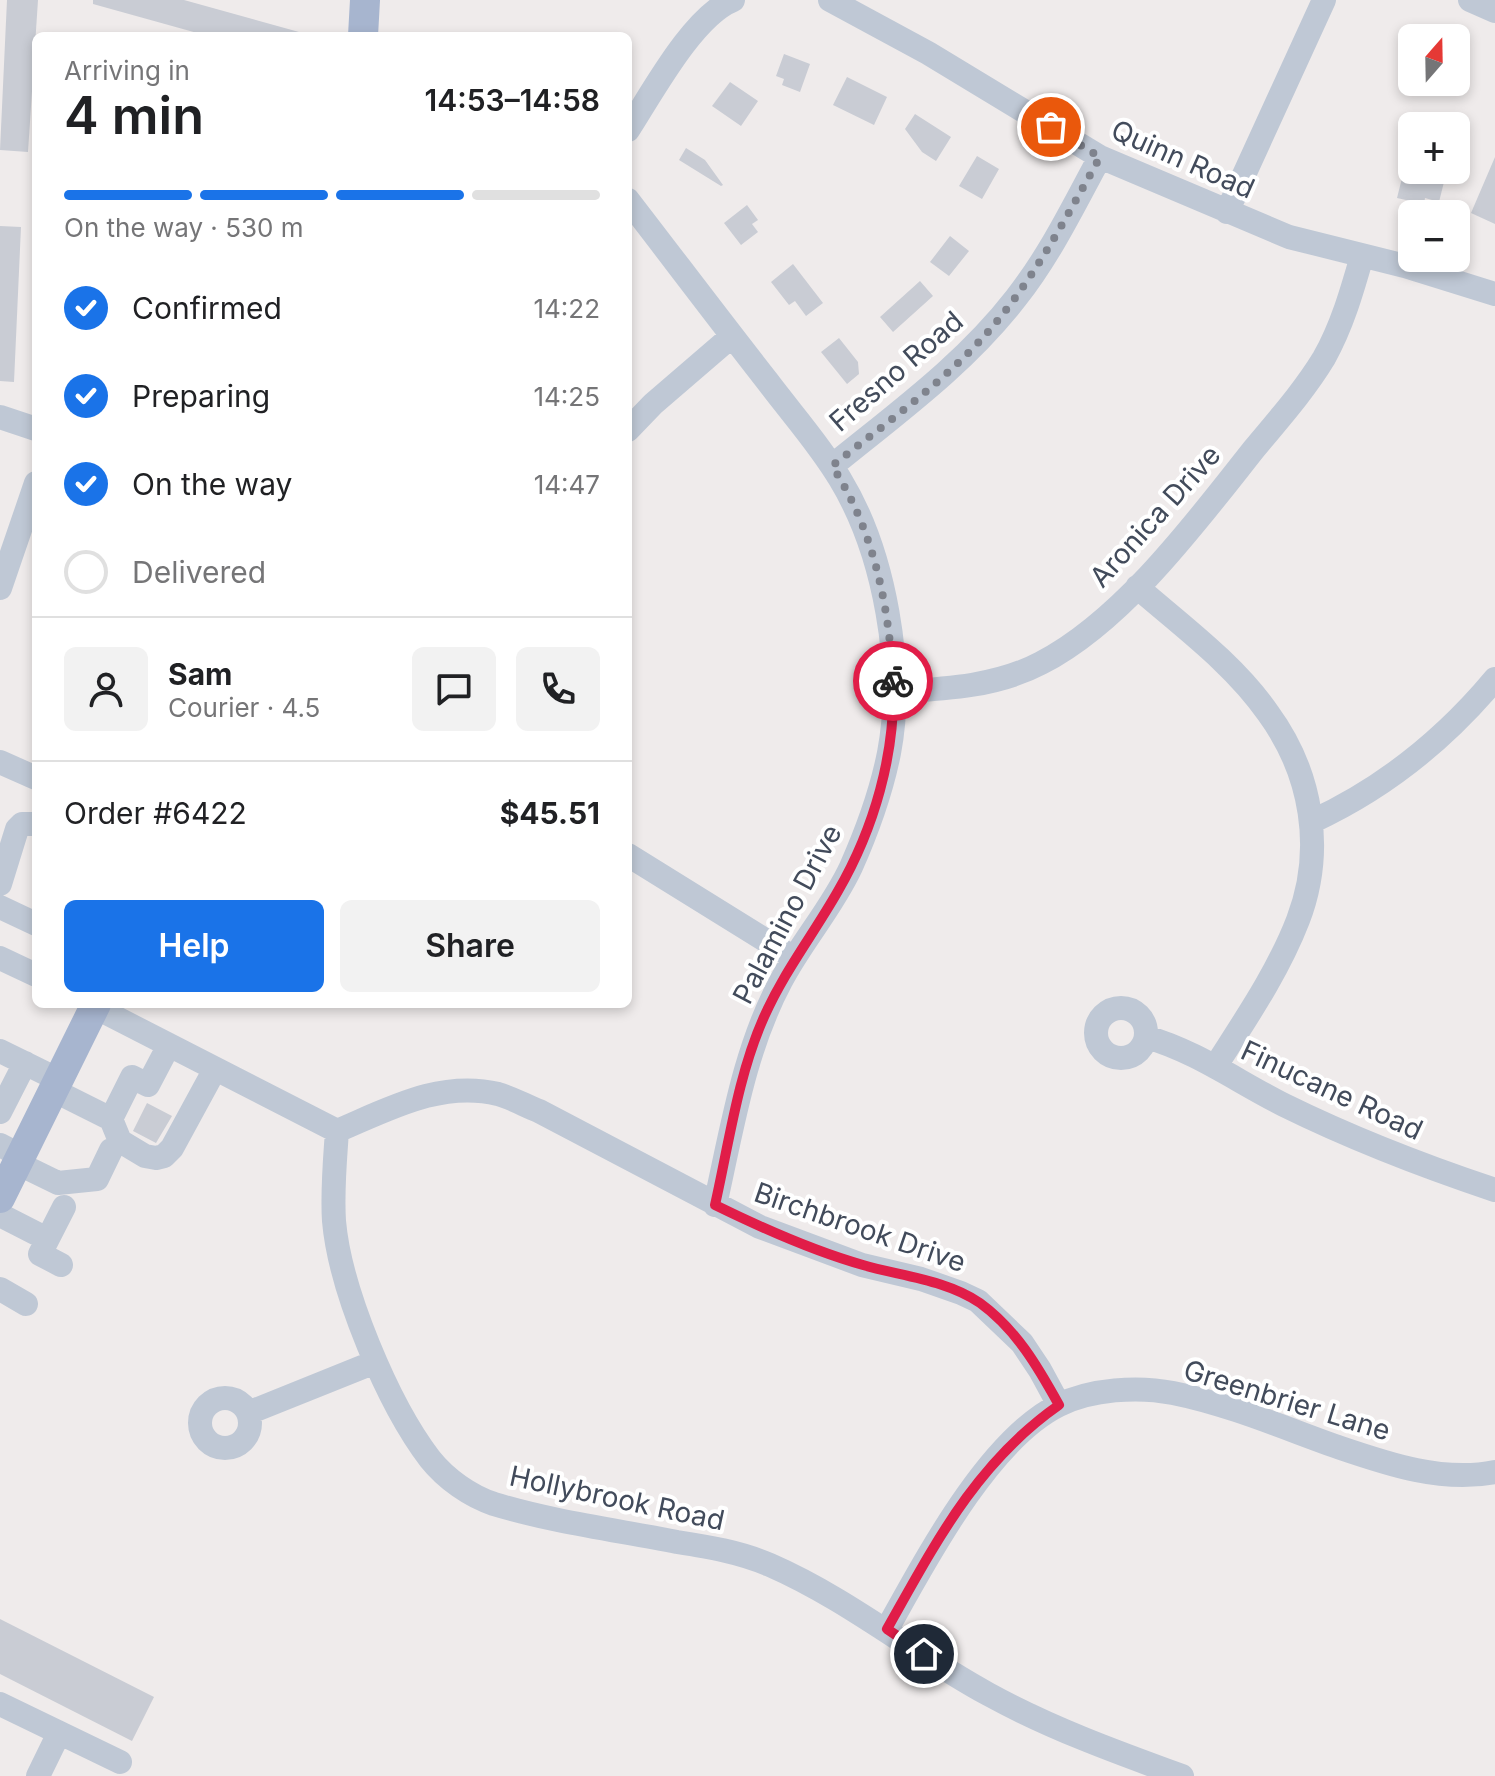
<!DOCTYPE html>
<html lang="en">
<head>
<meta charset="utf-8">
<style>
  body { margin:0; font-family:Inter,sans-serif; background:#f2f2f2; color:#202124; height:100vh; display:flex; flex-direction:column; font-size:30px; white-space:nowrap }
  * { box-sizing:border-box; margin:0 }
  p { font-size:26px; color:#757577 }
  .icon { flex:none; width:44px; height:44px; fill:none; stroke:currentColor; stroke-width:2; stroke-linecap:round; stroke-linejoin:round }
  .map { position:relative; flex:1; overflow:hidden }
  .side { position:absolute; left:32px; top:32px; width:600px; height:976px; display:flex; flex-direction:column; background:#fff; border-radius:12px; box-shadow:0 4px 12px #0003 }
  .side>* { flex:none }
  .needle { width:52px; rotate:20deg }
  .controls { position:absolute; left:1398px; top:24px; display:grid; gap:16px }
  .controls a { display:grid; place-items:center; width:72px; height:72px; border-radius:12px; background:#fff; box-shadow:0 4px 12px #0003; font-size:40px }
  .pin { position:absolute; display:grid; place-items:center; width:68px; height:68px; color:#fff; margin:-34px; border:4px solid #fff; border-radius:50%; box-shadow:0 2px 8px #0007 }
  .courier { position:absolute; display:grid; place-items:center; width:80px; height:80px; margin:-40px; border:6px solid #e11d48; border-radius:50%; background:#fff; color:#222; box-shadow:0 2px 10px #0007 }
  .headline em { font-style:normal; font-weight:600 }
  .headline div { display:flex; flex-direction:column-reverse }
  .headline { display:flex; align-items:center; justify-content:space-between; height:136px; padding:0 32px }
  h1 { font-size:52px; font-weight:600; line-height:60px }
  .bar { display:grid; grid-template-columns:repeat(4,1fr); gap:12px 8px; align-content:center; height:96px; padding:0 32px }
  .bar i { height:10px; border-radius:6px; background:#e0e0e0 }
  .bar .active { background:#1a73e8 }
  .bar p { grid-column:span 4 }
  .line { display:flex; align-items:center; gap:20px; padding:0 32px; border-top:2px solid #e0e0e0 }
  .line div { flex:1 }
  .round { display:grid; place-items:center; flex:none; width:84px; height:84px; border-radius:12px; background:#f2f2f2 }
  ol { padding:0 32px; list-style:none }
  li { display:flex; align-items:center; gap:24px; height:88px }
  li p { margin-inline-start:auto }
  li .icon { padding:8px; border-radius:50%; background:#1a73e8; color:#fff; stroke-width:4 }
  li:last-child { color:#757577 }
  li i { width:44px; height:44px; border:4px solid #e0e0e0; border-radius:50% }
  .cta { display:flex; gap:16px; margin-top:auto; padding:16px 32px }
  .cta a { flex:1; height:92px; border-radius:12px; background:#1a73e8; color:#fff; font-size:32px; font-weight:600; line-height:92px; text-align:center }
  .cta a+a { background:#f2f2f2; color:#202124 }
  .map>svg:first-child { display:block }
  .building { fill:#c9ccd4 }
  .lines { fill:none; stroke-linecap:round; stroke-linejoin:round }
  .minor { stroke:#bfc8d5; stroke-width:24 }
  .major { stroke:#a7b5cf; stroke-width:30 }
  .done { stroke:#7f838d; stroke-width:8; stroke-dasharray:0 14.4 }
  .route { stroke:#e11d48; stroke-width:10 }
  .labels { text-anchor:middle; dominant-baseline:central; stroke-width:8; stroke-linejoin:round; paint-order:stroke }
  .street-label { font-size:28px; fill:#424b5b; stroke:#fff }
</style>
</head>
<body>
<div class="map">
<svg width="1495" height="1776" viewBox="0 0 1495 1776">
  <rect width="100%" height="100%" fill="#efebeb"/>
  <path class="building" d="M7 0H38L28 152 0 150Z
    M93 0H184L299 32V36H208L93 4Z
    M784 54 810 64 800 92 782 85 784 79 776 76Z
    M847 77 887 97 874 125 833 105Z
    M730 82 758 101 741 126 712 106Z
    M915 114 951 137 936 161 922 152 905 129Z
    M686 148 705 160 723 185 721 186 679 160Z
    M977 156 999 169 982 199 959 186Z
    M1495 157V224L1471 213Z
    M1402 178 1426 183 1427 179 1444 182 1439 202 1425 198 1424 204 1397 198Z
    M747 205 758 220 752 224 758 232 741 245 724 223Z
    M0 226 21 227 14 382 0 381Z
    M950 236 969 251 949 276 930 262Z
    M793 264 823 303 806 316 795 301 789 305 771 282Z
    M920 281 933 296 893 332 880 317Z
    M839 338 858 362 859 374 847 384 821 352Z
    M147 1103 172 1116 156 1143 133 1131Z
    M0 1619 154 1697 132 1741 0 1674Z"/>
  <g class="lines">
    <path class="minor" d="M830 0 928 53 1100 157 1289 237 1405 266 1495 294
      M1470 0 1495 11
      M628 130C652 93 693 16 733 0
      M628 200C675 261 721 322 768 382 792 414 820 445 840 479 885 553 905 668 889 753 881 793 867 831 851 867 832 908 802 941 781 981 744 1050 732 1129 715 1205
      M1227 212 1324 0
      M0 417 36 429
      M628 430 653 404 732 336
      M832 466C897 413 964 365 1016 298 1050 255 1074 205 1100 157
      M1137 587C1182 626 1234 664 1268 713 1312 773 1325 850 1298 920 1278 972 1245 1020 1215 1067
      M0 588 36 483
      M893 692C943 689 996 687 1041 663 1123 621 1197 521 1254 449 1278 420 1304 391 1324 358 1342 326 1352 291 1362 256
      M0 762 36 778
      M1313 821C1384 788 1445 739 1495 679
      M628 855 794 958
      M0 884 17 829 22 824H36
      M0 907 36 924
      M0 958 36 975
      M95 1007 337 1131
      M1096 1033a25 25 0 1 1 50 0a25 25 0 1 1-50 0Z
      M1146 1037C1196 1051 1238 1082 1284 1105 1353 1139 1423 1166 1495 1190
      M0 1051 59 1080
      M53 1090 111 1119 132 1077 148 1085 169 1045
      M0 1112 25 1063
      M111 1119 120 1141 145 1156 156 1158 164 1156 172 1148 215 1069
      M337 1131C335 1160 332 1191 334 1221 340 1290 388 1404 430 1459 446 1479 470 1496 494 1504 553 1522 616 1530 677 1542 709 1547 740 1552 770 1565 848 1599 914 1654 988 1694 1050 1728 1116 1752 1182 1776
      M337 1131C389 1109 441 1080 498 1094 512 1098 526 1106 539 1111L760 1227 862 1265 921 1279 961 1293 978 1301 1022 1343 1040 1370 1059 1405
      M0 1145 21 1156
      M17 1163 58 1183 97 1179 111 1150
      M0 1215 47 1239
      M61 1265 40 1254 64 1207
      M0 1289 26 1304
      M200 1423a25 25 0 1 1 50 0a25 25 0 1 1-50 0Z
      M248 1413 375 1362
      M887 1629C925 1561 988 1440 1059 1405 1091 1389 1138 1386 1173 1393 1228 1404 1282 1427 1335 1446 1385 1463 1441 1483 1495 1472
      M0 1704 120 1762
      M38 1776 59 1733"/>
    <path class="major" d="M363 36 365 0
      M0 1198 96 1004"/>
  </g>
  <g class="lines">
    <path class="done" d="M893 681C889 606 874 530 832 466 881 427 933 390 976 345 1029 289 1063 223 1100 157L1051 127"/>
    <path class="route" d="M893 681C896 753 874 829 838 891 813 935 785 970 764 1017 738 1075 729 1143 715 1205 762 1228 813 1251 863 1265 901 1276 947 1280 980 1303 1016 1329 1038 1367 1059 1405 976 1463 935 1544 887 1629L924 1654"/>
  </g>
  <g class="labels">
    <g class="street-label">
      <text transform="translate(1183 159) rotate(24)">Quinn Road</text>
      <text transform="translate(896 371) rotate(-41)">Fresno Road</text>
      <text transform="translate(1155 516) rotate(-48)">Aronica Drive</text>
      <text transform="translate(787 914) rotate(-62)">Palamino Drive</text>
      <text transform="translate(1332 1090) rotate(25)">Finucane Road</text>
      <text transform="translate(860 1227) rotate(19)">Birchbrook Drive</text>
      <text transform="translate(1287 1400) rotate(17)">Greenbrier Lane</text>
      <text transform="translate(617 1498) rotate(12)">Hollybrook Road</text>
    </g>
  </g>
</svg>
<div class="controls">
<a><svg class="needle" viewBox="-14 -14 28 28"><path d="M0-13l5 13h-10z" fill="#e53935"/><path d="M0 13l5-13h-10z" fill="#757577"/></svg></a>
<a>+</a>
<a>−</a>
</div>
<div class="pin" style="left:1051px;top:127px;background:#ea580c"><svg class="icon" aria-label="bag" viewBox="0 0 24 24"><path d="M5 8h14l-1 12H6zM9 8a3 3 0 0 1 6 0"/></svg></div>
<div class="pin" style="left:924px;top:1654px;background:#1f2937"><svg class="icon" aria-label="home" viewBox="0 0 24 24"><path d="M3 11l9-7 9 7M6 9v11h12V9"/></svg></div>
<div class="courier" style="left:893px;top:681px"><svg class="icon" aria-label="bike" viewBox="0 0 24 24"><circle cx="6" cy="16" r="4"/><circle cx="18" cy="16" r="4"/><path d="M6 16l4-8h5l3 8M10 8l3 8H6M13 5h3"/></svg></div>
<section class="side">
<div class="headline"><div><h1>4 min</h1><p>Arriving in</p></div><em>14:53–14:58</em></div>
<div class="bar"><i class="active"></i><i class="active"></i><i class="active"></i><i></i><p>On the way · 530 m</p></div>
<ol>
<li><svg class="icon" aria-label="check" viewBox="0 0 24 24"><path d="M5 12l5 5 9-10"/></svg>Confirmed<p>14:22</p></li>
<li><svg class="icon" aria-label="check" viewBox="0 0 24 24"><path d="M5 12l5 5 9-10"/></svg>Preparing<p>14:25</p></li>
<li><svg class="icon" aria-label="check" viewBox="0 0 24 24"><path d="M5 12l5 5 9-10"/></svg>On the way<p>14:47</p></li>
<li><i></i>Delivered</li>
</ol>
<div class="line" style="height:144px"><a class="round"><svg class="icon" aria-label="person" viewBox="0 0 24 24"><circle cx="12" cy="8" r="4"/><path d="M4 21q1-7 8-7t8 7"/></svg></a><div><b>Sam</b><p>Courier · 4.5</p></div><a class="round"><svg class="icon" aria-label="chat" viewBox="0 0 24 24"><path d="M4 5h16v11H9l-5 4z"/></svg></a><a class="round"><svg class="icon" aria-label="phone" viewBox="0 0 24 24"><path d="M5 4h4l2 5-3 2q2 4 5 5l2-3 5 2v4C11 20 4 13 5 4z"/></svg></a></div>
<div class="line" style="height:104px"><div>Order #6422</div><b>$45.51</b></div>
<div class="cta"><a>Help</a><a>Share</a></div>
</section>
</div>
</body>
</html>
